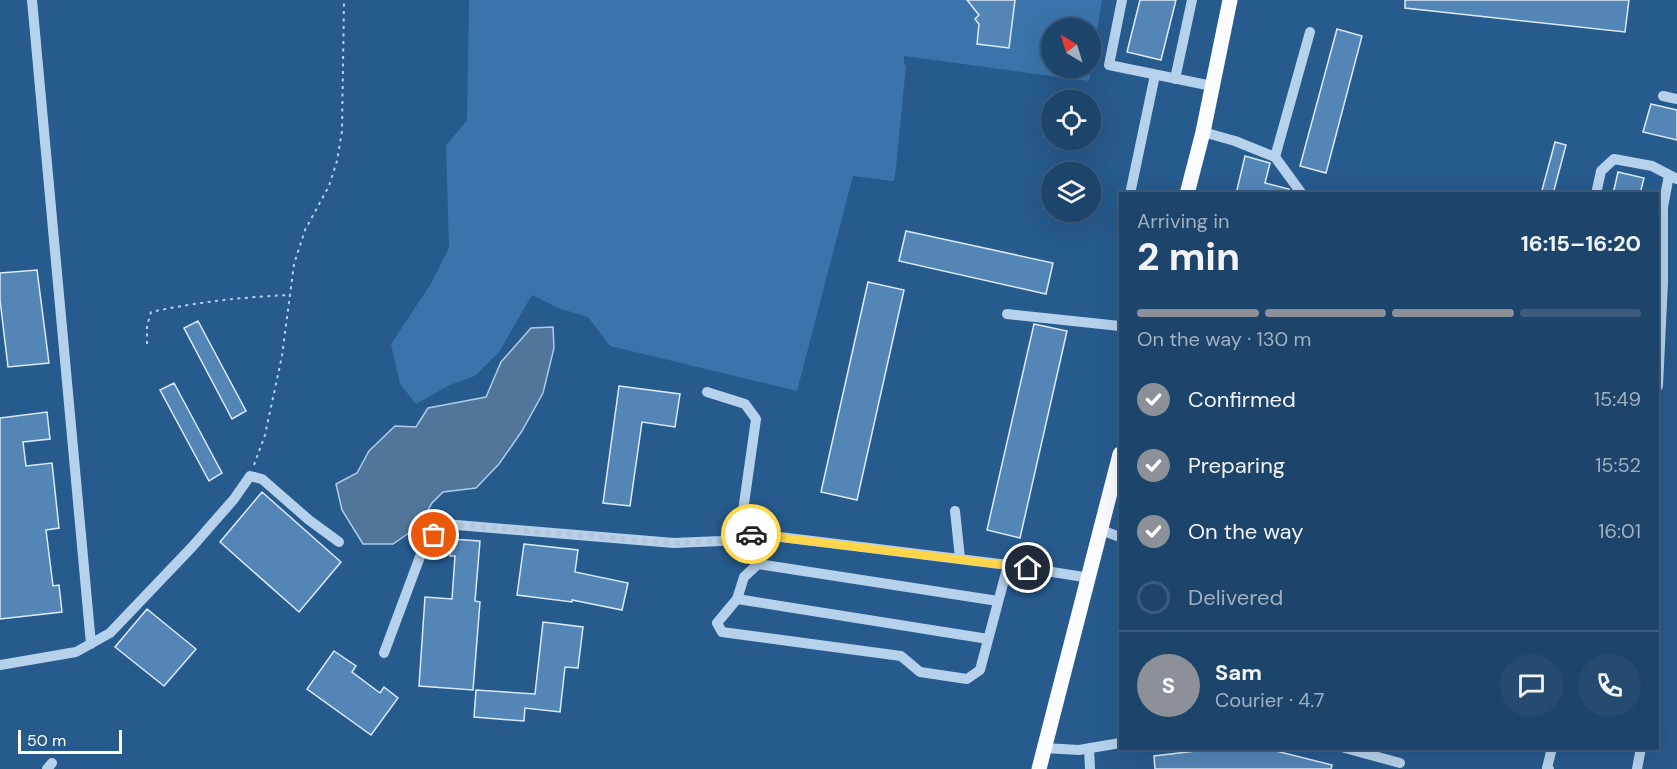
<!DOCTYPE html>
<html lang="en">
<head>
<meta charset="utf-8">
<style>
  body { margin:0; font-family:"DM Sans",sans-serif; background:#254b70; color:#f1f3f6; height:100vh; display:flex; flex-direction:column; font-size:22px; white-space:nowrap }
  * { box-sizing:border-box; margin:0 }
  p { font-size:20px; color:#a0b0c1 }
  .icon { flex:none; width:33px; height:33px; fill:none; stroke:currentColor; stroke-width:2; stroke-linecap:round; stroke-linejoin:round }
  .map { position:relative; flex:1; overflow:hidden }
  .sheet { position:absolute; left:1119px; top:192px; width:540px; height:558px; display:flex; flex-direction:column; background:#1d446a; border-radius:0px; box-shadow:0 6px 24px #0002,0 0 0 2px #3b5c7e }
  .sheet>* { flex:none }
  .needle { width:39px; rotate:322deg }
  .tools { position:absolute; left:1041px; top:18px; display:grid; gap:12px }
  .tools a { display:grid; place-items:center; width:60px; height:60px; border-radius:50%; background:#1d446a; box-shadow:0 6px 24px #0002,0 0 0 2px #3b5c7e; font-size:30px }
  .scale { position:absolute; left:18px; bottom:15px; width:104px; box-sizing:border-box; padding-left:6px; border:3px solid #fff; border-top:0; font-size:16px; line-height:21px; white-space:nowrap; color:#fff; -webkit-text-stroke:4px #275a8d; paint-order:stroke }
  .pin { position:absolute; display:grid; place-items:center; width:51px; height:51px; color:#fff; margin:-26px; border:3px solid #fff; border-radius:50%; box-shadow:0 2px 6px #0007 }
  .courier { position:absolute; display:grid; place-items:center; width:60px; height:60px; margin:-30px; border:4px solid #ffd54a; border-radius:50%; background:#fff; color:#222; box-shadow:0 2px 8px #0007 }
  .headline em { font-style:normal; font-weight:700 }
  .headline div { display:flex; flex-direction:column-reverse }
  .headline { display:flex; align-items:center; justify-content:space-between; height:102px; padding:0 18px }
  h1 { font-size:39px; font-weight:700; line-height:45px }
  .bar { display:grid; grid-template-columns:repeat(4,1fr); gap:9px 6px; align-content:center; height:72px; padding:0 18px }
  .bar i { height:8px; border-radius:4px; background:#3b5c7e }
  .bar .selected { background:#8c9099 }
  .bar p { grid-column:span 4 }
  .line { display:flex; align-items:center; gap:15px; padding:0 18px; border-top:2px solid #3b5c7e }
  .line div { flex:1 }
  .round { display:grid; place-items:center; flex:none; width:63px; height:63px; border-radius:32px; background:#254b70 }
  ol { padding:0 18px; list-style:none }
  li { display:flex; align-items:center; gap:18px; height:66px }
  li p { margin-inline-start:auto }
  li .icon { padding:6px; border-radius:50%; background:#8c9099; color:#fff; stroke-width:4 }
  li:last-child { color:#a0b0c1 }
  li i { width:33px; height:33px; border:3px solid #3b5c7e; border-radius:50% }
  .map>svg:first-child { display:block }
  .green { fill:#3b74aa; fill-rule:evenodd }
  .water { fill:#52769a; stroke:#abcdeb; stroke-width:1.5 }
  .building { fill:#5385b6; stroke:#dbeaf8; stroke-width:1.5 }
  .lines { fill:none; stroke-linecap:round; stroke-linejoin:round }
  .path { stroke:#b6d1eb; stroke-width:2; stroke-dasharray:3 4.5; stroke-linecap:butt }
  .minor { stroke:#b6d1eb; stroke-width:10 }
  .major { stroke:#fafcff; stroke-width:15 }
  .done { stroke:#b3c5d7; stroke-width:6; stroke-dasharray:0 10.8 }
  .route { stroke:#ffd54a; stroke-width:8 }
</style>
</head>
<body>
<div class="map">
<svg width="1677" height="769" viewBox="0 0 1677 769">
  <rect width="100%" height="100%" fill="#275a8d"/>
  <path class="green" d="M469 0H1102L1089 81 904 56V64L906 66 895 177 893 181 853 176 797 391 610 346 588 317 558 308 532 295 499 352 475 376 450 385 416 404 400 384 391 344 432 282 449 248 446 146 467 120ZM1052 28H1090V68H1052Z"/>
  <path class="water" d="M553 327 554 348 543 393 522 431 499 464 476 488 443 492 432 503 419 526 393 544H363L342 510 336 484 357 473 369 451 395 426 416 427 428 408 486 397 501 362 531 328Z"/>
  <path class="building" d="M967 0H1015L1009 48 977 44 979 24 975 19 979 15Z
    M1140 0H1176L1161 60 1127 52Z
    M1405 0H1629L1625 32 1405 8Z
    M1337 29 1362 36 1326 173 1300 166Z
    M1651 104 1677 110V140L1643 132Z
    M1555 142 1566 145 1553 194H1541Z
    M1245 156 1270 163 1265 183 1289 189 1290 194H1236Z
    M1618 172 1644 178 1640 194H1613Z
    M906 231 1053 263 1046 294 899 261Z
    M37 270 49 363 8 367 0 300V273Z
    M868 282 904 290 857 500 821 492Z
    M198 321 246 411 232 419 184 328Z
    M1034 324 1067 331 1020 538 987 530Z
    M174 383 222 473 209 481 160 390Z
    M619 386 680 394 675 427 642 422 630 506 603 503Z
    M47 412 50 439 23 442 26 466 52 463 59 528 46 530 53 586 59 585 62 612 0 619V418Z
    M262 492 341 562 299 612 220 542Z
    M451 539 480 541 475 601 480 602 473 690 419 686 425 597 452 599 455 556H450Z
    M524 544 578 550 575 572 628 583 622 610 572 600V602L517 595Z
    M147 609 196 649 164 686 115 647Z
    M543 622 583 627 578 668 565 667 560 712 525 708 524 721 474 717 476 690 535 694Z
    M334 651 356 666 352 672 380 693 384 687 398 698 371 735 307 689Z
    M1221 748H1264L1332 765 1331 769H1155L1154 756Z"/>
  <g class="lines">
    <path class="path" d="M147 344V326L151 312C197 302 243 297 289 295
      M254 465 265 435 282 356 294 264 305 230 329 186 337 161 342 131 344 0"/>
    <path class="minor" d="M32 0 91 644
      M1122 0 1109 65 1212 86
      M1175 79 1192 0
      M1663 96 1677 99
      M1203 132 1235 141 1275 157 1302 194
      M1275 157 1310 32
      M1130 194 1155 75
      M1596 194 1601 171 1614 159 1652 166 1677 179
      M1007 314 1120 326
      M1658 386 1663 282V207L1669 175
      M707 392 745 404 756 419 740 532
      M955 511 960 558
      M1101 530 1120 537
      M737 599 744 577 758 564 998 601
      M988 639 737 599 717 623 722 632 901 656 920 672 967 679 980 670 1008 565
      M384 653 424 546 445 524 674 543 721 541 740 532 1008 565 1090 578
      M0 665 76 652 110 633 192 547 234 499 250 476 262 479 309 520 339 542
      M1044 748 1079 750 1120 743
      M1089 748 1090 769
      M1345 748 1400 763
      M47 769 52 763
      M1549 769 1547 768 1552 748
      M1637 769 1641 748"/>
    <path class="major" d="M1187 194 1203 132 1230 0
      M1039 769 1120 454"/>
  </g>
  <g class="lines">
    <path class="done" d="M434 535 445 524 674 543 721 541 740 532 751 534"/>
    <path class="route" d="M751 534 1028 568"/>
  </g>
</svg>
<div class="tools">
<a><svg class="needle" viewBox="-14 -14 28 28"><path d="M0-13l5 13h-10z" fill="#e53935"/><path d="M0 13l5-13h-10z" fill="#a0b0c1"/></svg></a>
<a><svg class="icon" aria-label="locate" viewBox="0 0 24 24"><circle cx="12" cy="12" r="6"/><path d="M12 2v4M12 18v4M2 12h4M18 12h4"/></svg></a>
<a><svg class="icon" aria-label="layers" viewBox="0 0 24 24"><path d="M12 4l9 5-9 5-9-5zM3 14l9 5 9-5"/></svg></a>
</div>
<div class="scale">50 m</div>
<div class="pin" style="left:434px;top:535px;background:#ea580c"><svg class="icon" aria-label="bag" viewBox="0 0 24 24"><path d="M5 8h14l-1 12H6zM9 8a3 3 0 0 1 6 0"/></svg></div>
<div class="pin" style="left:1028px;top:568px;background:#1f2937"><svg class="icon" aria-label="home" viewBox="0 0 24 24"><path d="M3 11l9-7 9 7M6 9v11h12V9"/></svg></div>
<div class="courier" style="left:751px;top:534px"><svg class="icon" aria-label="car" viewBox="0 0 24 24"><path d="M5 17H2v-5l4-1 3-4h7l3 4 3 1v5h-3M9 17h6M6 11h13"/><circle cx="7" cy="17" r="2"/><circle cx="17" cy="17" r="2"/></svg></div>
<section class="sheet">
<div class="headline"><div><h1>2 min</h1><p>Arriving in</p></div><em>16:15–16:20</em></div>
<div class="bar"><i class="selected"></i><i class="selected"></i><i class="selected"></i><i></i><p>On the way · 130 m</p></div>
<ol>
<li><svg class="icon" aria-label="check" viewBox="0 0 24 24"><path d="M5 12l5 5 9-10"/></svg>Confirmed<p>15:49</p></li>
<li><svg class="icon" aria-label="check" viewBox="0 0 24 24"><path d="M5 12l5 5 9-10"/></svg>Preparing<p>15:52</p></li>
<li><svg class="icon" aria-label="check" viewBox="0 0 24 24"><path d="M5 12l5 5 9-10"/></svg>On the way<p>16:01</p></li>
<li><i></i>Delivered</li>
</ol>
<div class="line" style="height:108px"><b class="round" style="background:#8c9099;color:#fff">S</b><div><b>Sam</b><p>Courier · 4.7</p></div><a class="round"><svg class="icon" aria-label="chat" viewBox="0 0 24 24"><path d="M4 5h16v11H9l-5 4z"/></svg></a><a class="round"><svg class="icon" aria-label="phone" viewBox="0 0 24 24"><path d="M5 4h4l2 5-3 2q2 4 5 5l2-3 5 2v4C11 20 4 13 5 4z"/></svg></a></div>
</section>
</div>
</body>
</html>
